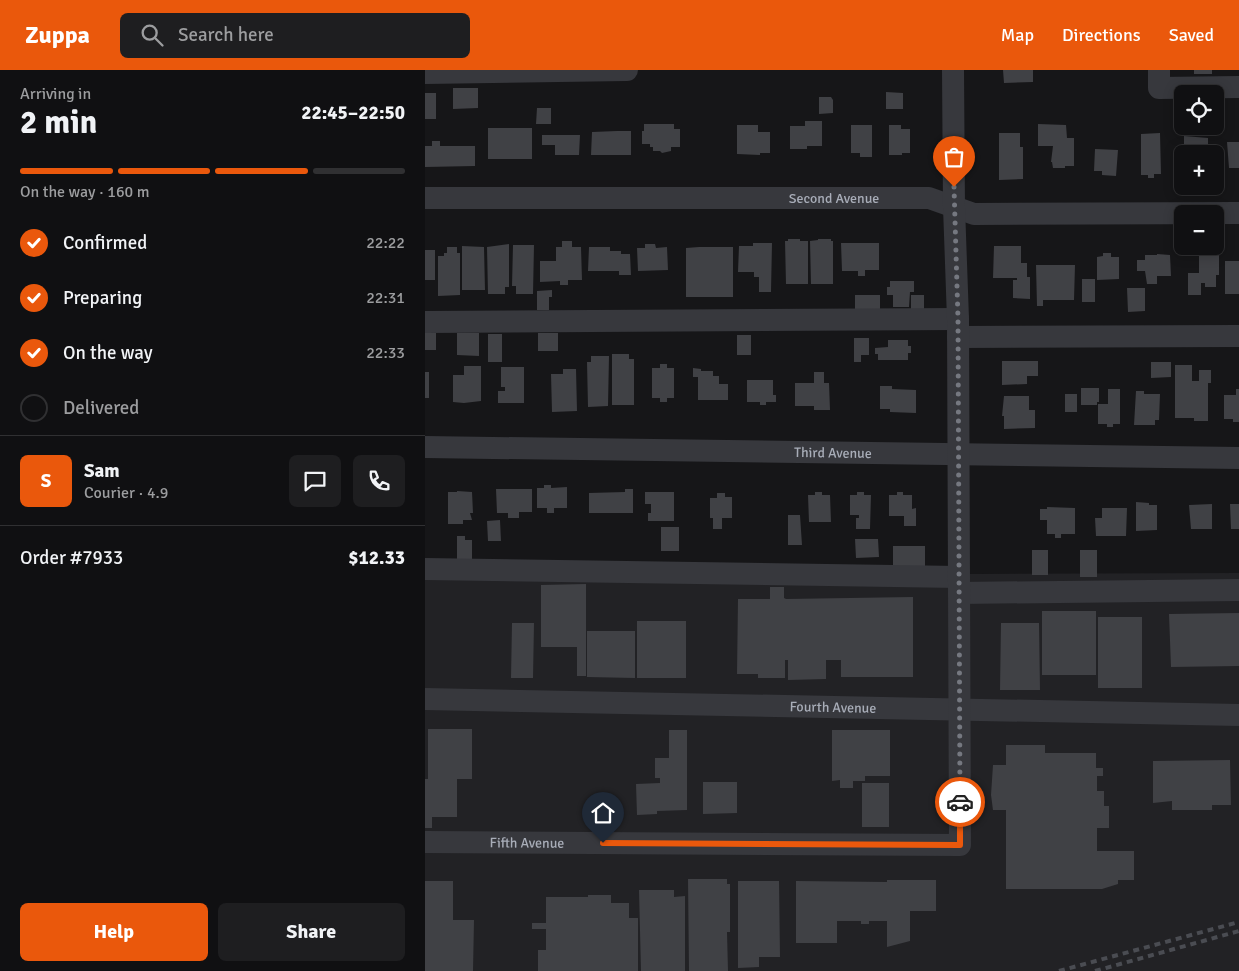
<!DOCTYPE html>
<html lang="en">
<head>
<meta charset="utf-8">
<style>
  body { margin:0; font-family:Signika,sans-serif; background:#1e1e20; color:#f1f3f6; height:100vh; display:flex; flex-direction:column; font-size:19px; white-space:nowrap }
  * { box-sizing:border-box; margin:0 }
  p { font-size:16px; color:#9c9d9f }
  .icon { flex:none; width:28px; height:28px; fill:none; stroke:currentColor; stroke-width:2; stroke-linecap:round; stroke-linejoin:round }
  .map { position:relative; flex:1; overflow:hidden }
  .details { display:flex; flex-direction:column; background:#101012; width:425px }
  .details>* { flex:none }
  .fabs { position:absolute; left:749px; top:15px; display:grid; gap:10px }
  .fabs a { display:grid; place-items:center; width:50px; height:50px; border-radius:8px; background:#101012; box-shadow:0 2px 12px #0003,0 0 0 1px #303032; font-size:25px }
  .pin { position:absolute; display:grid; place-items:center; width:42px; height:42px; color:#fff; margin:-51px -21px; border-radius:50% 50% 50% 0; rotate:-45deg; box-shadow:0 0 5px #0007 }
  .pin .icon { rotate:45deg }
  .courier { position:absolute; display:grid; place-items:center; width:50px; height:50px; margin:-25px; border:4px solid #ea580c; border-radius:50%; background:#fff; color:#222; box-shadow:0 1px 6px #0007 }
  .overview em { font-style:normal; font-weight:800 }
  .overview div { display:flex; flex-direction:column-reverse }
  .overview { display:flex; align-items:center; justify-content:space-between; height:85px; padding:0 20px }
  h1 { font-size:32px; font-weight:800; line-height:38px }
  .bar { display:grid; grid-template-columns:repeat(4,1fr); gap:8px 5px; align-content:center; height:60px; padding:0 20px }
  .bar i { height:6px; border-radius:4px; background:#303032 }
  .bar .on { background:#ea580c }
  .bar p { grid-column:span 4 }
  .line { display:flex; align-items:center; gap:12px; padding:0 20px; border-top:1px solid #303032 }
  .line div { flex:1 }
  .round { display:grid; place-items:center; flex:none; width:52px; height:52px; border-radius:8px; background:#1e1e20 }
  ol { padding:0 20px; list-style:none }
  li { display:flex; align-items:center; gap:15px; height:55px }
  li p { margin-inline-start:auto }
  li .icon { padding:5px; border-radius:50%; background:#ea580c; color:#fff; stroke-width:4 }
  li:last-child { color:#9c9d9f }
  li i { width:28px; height:28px; border:2px solid #303032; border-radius:50% }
  .action { display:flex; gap:10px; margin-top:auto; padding:10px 20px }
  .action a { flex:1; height:58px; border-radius:8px; background:#ea580c; color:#fff; font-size:20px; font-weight:800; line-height:58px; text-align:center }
  .action a+a { background:#1e1e20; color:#f1f3f6 }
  header { display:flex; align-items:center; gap:30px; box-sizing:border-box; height:70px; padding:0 25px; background:#ea580c; color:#fff }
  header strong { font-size:24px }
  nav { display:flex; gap:28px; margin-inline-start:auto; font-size:18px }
  .search { width:350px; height:45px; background:#1e1e20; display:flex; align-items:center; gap:12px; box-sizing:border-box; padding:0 18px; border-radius:8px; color:#9c9d9f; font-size:19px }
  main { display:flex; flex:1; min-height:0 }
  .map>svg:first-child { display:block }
  .built { fill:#222225 }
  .building { fill:#404145 }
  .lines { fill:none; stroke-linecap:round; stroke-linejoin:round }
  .minor { stroke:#37383d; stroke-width:22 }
  .rail { stroke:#4a4c52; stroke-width:4; stroke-dasharray:6 5; stroke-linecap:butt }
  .done { stroke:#757880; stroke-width:5; stroke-dasharray:0 9 }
  .route { stroke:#ea580c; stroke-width:6 }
  .labels { text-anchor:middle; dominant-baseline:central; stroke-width:4; stroke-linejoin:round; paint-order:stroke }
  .street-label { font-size:14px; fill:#a8adb8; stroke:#111113 }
</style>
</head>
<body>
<header>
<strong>Zuppa</strong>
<div class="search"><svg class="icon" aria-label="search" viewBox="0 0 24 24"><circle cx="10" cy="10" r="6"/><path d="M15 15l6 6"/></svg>Search here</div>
<nav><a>Map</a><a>Directions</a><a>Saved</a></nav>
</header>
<main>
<section class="details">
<div class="overview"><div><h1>2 min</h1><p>Arriving in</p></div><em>22:45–22:50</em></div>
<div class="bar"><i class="on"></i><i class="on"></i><i class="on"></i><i></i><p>On the way · 160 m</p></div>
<ol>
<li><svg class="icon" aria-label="check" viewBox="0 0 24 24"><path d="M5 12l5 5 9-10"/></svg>Confirmed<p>22:22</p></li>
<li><svg class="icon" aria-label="check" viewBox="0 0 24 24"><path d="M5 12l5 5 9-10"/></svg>Preparing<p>22:31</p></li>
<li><svg class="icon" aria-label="check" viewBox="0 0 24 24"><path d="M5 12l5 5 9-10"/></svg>On the way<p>22:33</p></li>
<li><i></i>Delivered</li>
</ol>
<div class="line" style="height:90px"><b class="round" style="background:#ea580c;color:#fff">S</b><div><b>Sam</b><p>Courier · 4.9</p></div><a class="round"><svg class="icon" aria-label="chat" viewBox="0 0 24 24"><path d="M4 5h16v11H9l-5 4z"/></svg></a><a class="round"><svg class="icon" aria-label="phone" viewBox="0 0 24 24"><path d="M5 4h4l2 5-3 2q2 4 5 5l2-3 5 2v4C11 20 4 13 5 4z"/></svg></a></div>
<div class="line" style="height:65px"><div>Order #7933</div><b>$12.33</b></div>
<div class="action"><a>Help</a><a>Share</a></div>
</section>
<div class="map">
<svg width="814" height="901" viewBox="0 0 814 901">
  <rect width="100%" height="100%" fill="#161618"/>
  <path class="built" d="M0 498 550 504 814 503V901H0Z"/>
  <path class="building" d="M578 0H608V12L579 13Z
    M769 0H787V4H769Z
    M28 18H53V38L28 39Z
    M461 22 478 23V39H461Z
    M0 23H11V49H0Z
    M394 27H406L408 30V43L394 44Z
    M112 38H126V54H111Z
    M380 51H397V76H382V79H365V56H380Z
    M219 54H249V59H255V77H246V81L237 83 235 81H228V77H225V74H217V61H219Z
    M613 54 641 55 642 68H649V96H640V98H628L627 92H626L628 76H613Z
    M312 55H333V62H345V83H335V85L312 84Z
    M426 55H447V87H435V83H426Z
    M464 55H476V59H485V83H477V85H464Z
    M63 58H107V89H63Z
    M192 61H206V85H166L167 62Z
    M574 63H595V77H598V109L574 110Z
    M735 63 736 104H729V108H723V105H716V64Z
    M117 65H155L154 85H130V75H117Z
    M759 66 783 68V84H758V97H750V78H759Z
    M7 71H15V76H50V96L0 97V76H7Z
    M802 72H814V98H804Z
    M670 79 693 80 691 106 677 105V101H669Z
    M363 169H375V171H383V214H361L360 171H363Z
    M393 169H406V171H408V214H386L385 171 393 170Z
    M137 171H147V177H156L157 210H143V215H135V211L115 212V191H131V177H137Z
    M328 173H347L346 222H334V207H329V202H313L314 176H328Z
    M416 173H454V200H440V206H433V201H417Z
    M84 174V217H80V224H63L62 177Z
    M220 174H230L231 178 242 177 243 200 213 201 212 178H220Z
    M88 175H109L108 224H91V216H87Z
    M37 176 59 177 60 220H37Z
    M569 176H596V193H602V207H605V229L588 228V210H592V208H568Z
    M22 177H32V183H35V225L13 226V186H19V183H22Z
    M164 177H185V181H196V184H205L206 205H194V201H163Z
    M274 177H308V227H261V178Z
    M0 180H10V210H0Z
    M780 182H785V185L794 184V205H791V217H780V213H776V225H763V203H774V185H780Z
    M678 183H686V187H694V209L672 210V187L678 186Z
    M732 184 745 185 746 206H732V214H722L720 201H712V190H720V185H732Z
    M800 191H814V224H800Z
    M611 195H650L649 230H618V236H612Z
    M657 209H670V232H657Z
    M465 211H489V222H485L484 237H468V225H462V217H465Z
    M702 218H720V241L703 242Z
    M127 220V227H124V240H112V221Z
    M430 225H455V243H430Z
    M486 225H499V244H486Z
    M0 263H11V280H0Z
    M32 263H54V286L32 285Z
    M113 263H133V281H113Z
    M63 264H77V292H63Z
    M312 265H326V285H312Z
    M429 268H444V285H436V292H429Z
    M463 270H483V276H486V283H483V290H453V284H450V278L463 277Z
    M187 284H204V289H209V335H187Z
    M166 286H184L183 336 163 337 162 292H166Z
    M577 291H613V306H602V314L577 315Z
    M726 292H746V307L726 308Z
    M235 294H242V298H249V328H242V332H235V328H227V298H235Z
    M750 295H767V311H774V300H786V313H783V351H769V348H750Z
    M39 296H56V331L39 333 28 332V305H39Z
    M76 297H99V333H73V321H80V317H76Z
    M268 298 276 299V301H288V306H294V314H303V330H273V307H268Z
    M138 299H151L152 341 127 342 126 304H138Z
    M0 302H4V328H0Z
    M389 302H399V313H404L405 340H389V336H370V313H389Z
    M322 310H348V325H351V332H341V335H335V332H322Z
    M455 316H467V319L491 320V343L465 342V339H455Z
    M656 318H674V332H672V335H656Z
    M683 319H695V354H688V357H682V354H673V334H683Z
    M811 319H814V352H808V349H799V325H811Z
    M711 321H719V324H735L734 350H730V355H709Z
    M640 324H652V342H640Z
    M579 326H604V340H610V358L579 359V346H577Z
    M119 415H126V418L142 417V438H129V443H122V438H112V418H119Z
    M71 419H107V442H94V448H83V443H72Z
    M200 419H208V443H164V423L200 422Z
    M32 421 47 422 48 443H45L47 450H38V454H23V422H32Z
    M220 422H249V451H223V443H226V434H220Z
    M390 422H397V425H405L406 452H384L383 425H390Z
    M432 422H439V425H446L445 459H431V448H434V445H425V425H432Z
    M472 422H478V425H487V439L491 438V456H479V446H464V425H472Z
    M292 423H300V427H307V448H297V459H288V448H285V428H292Z
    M711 432 724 433V435H732V460L711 461Z
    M787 434V459H766L764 435Z
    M805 434H814V459H806Z
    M622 437 650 438V464H636V468H630V464H622V450H615V439H622Z
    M677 438H702L701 466H671L670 448H677Z
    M363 445H375L377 475H363Z
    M75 450 76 471H63L62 451Z
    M236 457H254V481H236Z
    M32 466H40V470H47V489H32Z
    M430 469H453L454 487 431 488Z
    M468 476H500V497L468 496Z
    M607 480H623V505H607Z
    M655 480H672V507H655Z
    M161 514V606H152V577H116V515Z
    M345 517H359V528L361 529 488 527V607H416V590H401V609L363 610V590H360V608H333V604H312L313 529H345Z
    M617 541H671V605H617Z
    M814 543V596L746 597 744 544Z
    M673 547H717V618H673Z
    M212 551H261V608H212Z
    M87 553H109L108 608H86Z
    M576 553H614L615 620H575Z
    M162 561H210V608L162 607Z
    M3 659H47V709H32V747H7V758H0V709H3Z
    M244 660H262V740L232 741V744L212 745 211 714 235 713V708H230V688H244Z
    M407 660H465V706H440V711H428V718H415V710L407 711Z
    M581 675H620V683H671V698H678V706H672V721H679V736H684V758H672V781H709V810H693V814L677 819H581V740H568L566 725 568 695H581Z
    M805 690 806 735H787V740H747V731L728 733V691Z
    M278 712H312V743L278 744Z
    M437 713H464V757H437Z
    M263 809H302V814H305V862H302L303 901H264Z
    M462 810H511V841H485V871L462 877V851H444V854H436V851H412V873H371V811L462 812Z
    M0 811H28V850H49L48 901H0Z
    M313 811H354L355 887H334V897L313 898Z
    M214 820H249V827L260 826V901H216Z
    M163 825H186V833H204V848H213V901H113V880H121V859H107V853H121V827H163Z"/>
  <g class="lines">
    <g class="minor">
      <path d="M734 0V18L814 17"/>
      <path d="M0 3 202 0"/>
      <path id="s1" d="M0 128H504L549 144 814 143"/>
      <path d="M0 252 533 249"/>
      <path d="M533 267 814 266"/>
      <path id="s2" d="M0 377 814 388"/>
      <path d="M0 499 534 507"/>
      <path d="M534 523 814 520"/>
      <path id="s3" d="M0 629 814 645"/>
      <path id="s4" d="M0 772 535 775 533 249 529 137 528 0"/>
    </g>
    <path class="rail" d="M634 901 814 852
      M670 901 814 861"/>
  </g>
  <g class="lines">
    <path class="done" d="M529 117 533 249 535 732"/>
    <path class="route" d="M178 773 535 775V732"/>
  </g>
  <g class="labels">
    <g class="street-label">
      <text stroke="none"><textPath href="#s1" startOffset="409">Second Avenue</textPath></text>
      <text stroke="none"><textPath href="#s2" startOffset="408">Third Avenue</textPath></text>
      <text stroke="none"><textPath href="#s3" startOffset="408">Fourth Avenue</textPath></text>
      <text stroke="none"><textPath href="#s4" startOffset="102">Fifth Avenue</textPath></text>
    </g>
  </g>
</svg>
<div class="fabs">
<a><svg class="icon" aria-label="locate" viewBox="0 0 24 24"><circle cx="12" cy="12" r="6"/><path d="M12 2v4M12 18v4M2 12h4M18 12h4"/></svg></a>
<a>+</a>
<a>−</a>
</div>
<div class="pin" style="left:529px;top:117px;background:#ea580c"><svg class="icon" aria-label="bag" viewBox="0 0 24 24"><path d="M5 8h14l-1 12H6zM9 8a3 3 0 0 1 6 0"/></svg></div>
<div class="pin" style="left:178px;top:773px;background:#1f2937"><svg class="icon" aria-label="home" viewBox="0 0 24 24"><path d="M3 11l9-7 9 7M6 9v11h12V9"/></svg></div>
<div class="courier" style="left:535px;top:732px"><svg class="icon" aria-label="car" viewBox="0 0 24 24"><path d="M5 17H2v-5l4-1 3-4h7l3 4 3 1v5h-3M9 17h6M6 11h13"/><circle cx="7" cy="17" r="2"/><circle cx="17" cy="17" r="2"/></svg></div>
</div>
</main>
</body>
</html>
